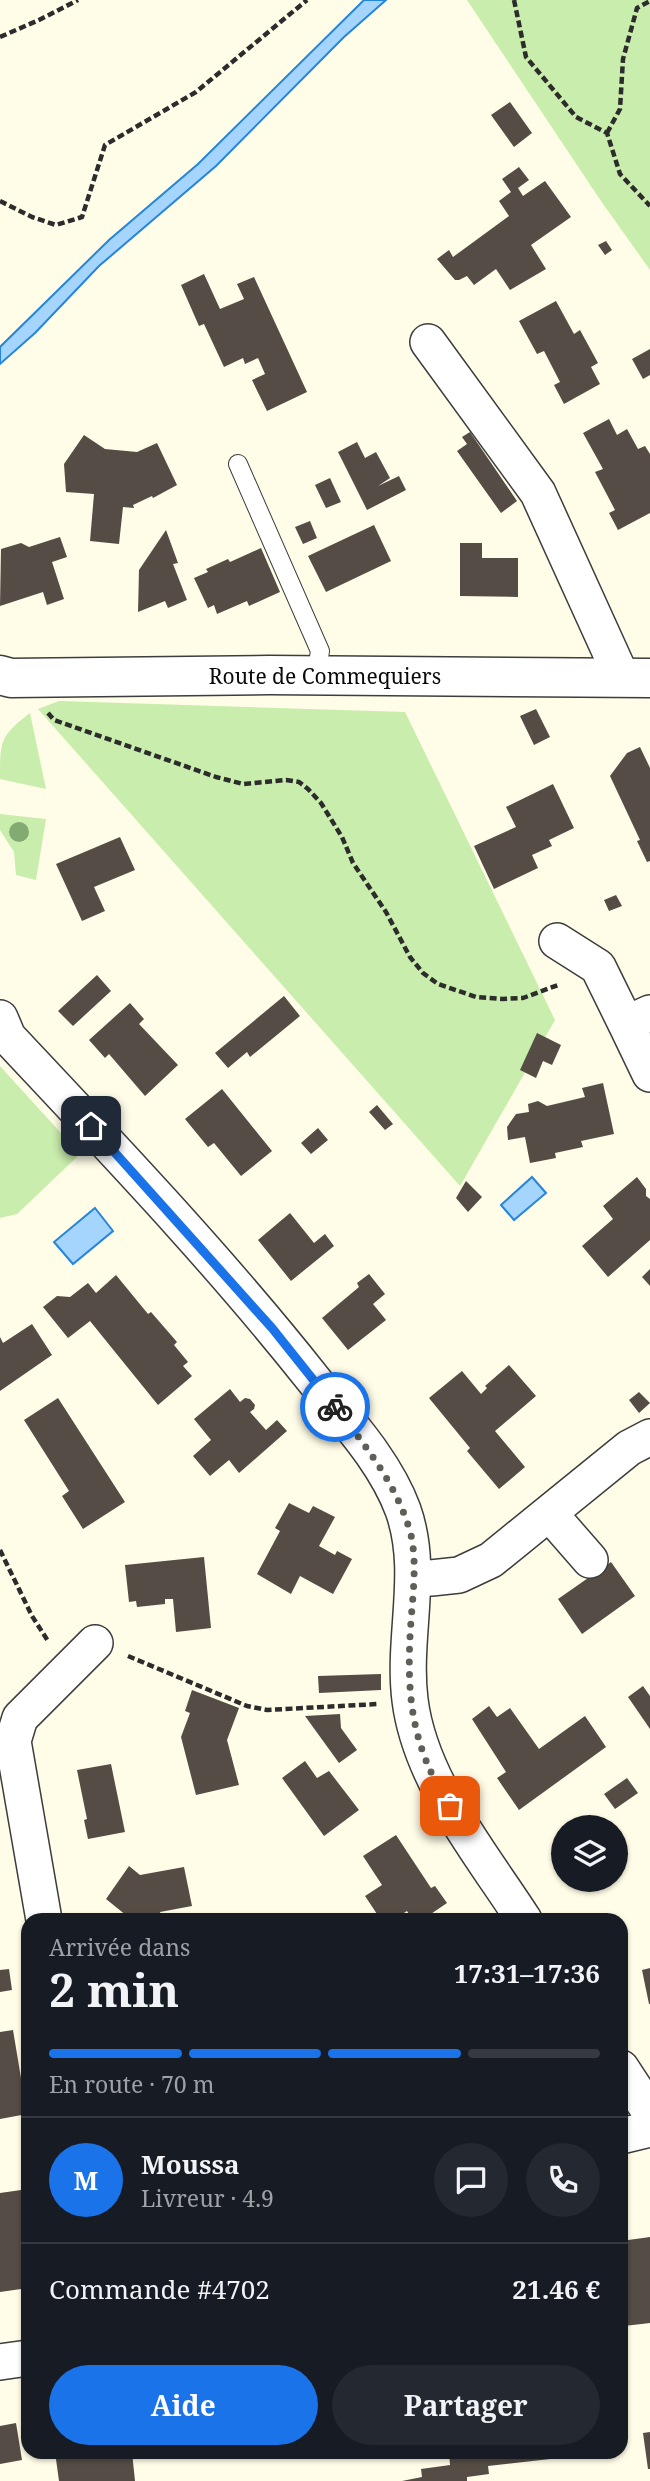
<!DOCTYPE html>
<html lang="fr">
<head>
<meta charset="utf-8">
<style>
  body { margin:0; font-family:"Noto Serif",serif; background:#242831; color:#f1f3f6; height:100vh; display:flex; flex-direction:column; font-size:26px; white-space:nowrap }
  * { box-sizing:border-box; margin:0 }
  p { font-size:23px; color:#9ea1a6 }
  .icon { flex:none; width:38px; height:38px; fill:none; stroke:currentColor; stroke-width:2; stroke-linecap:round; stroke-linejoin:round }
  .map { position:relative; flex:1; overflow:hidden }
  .details { position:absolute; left:21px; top:1913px; width:607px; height:546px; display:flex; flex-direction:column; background:#171b24; border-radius:21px; box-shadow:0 2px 5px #0004 }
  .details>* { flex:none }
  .tools { position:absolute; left:551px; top:1815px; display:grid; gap:14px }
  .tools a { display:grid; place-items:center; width:77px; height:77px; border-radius:50%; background:#171b24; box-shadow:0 2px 5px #0004; font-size:35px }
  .pin { position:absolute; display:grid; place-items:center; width:60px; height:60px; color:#fff; margin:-30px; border-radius:14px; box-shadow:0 4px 10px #0006 }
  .courier { position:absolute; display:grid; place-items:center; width:70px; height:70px; margin:-35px; border:5px solid #1a73e8; border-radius:50%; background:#fff; color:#222; box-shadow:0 2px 9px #0007 }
  .overview em { font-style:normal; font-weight:700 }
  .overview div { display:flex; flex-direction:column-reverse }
  .overview { display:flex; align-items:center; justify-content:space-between; height:119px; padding:0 28px }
  h1 { font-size:46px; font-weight:700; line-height:52px }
  .bar { display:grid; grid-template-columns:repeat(4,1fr); gap:10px 7px; align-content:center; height:84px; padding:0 28px }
  .bar i { height:9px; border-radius:5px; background:#363941 }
  .bar .current { background:#1a73e8 }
  .bar p { grid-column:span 4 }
  .line { display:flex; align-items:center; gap:18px; padding:0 28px; border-top:2px solid #363941 }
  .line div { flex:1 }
  .round { display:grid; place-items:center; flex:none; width:74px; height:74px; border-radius:37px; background:#242831 }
  .button { display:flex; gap:14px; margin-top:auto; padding:14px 28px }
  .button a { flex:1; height:80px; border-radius:42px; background:#1a73e8; color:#fff; font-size:28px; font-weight:700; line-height:80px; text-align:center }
  .button a+a { background:#242831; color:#f1f3f6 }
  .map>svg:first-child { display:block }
  .green { fill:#c9edad }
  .water { fill:#a5d5fd; stroke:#2585db; stroke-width:2 }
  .building { fill:#544c45 }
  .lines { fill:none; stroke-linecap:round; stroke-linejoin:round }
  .service-casing { stroke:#3d3d3d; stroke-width:20 }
  .minor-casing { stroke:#3d3d3d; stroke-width:38 }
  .tertiary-casing { stroke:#3d3d3d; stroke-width:41 }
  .path { stroke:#2c2c2c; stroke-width:4.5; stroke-dasharray:7 3.5; stroke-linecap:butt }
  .service { stroke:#fff; stroke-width:18 }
  .minor { stroke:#fff; stroke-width:35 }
  .tertiary { stroke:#fff; stroke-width:38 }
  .tree { fill:#84aa74 }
  .done { stroke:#605f57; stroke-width:7; stroke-dasharray:0 12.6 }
  .route { stroke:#1a73e8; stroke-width:9 }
  .labels { text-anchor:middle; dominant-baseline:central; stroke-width:7; stroke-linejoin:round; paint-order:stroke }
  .street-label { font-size:21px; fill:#0a0a0a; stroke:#fff }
</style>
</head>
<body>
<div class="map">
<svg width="650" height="2481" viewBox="0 0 650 2481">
  <rect width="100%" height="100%" fill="#fffce7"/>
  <path class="green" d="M467 0H650V270L601 201Z
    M59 701 405 712 555 1020 460 1186 38 709Z
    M30 713 46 789 0 779C0 741 0 736 30 713Z
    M0 814 46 819 36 880 16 875 14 852 0 830Z
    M0 1066 80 1154 17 1214 0 1218Z"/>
  <path class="water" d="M364 0H386L344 37 216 166 99 266 35 333 0 364V347L109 240 198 164Z
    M532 1177 546 1193 514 1220 501 1205Z
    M95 1208 113 1231 73 1264 54 1242Z"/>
  <path class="building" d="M510 102 532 133 514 147 491 115Z
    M519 167 529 180 518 188 523 196 545 181 571 217 531 245 546 269 510 290 496 269 474 285 467 276 459 280H455L437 259 449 250 453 257 509 216 499 201 511 192 502 179Z
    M606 241 612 250 605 255 598 245Z
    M204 274 220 309 244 299 237 284 254 277 307 392 267 411 252 380 265 374 258 358 245 364 243 358 224 367 204 324 199 326 181 285Z
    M556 301 574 334 580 330 598 363 591 367 600 384 564 404 554 385 560 382 544 351 537 354 519 321Z
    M650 349V375L643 379 632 359Z
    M609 419 617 435 627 429 638 449 645 446 650 454V513L618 530 609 513 615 510 595 472 603 469 583 433Z
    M470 432 517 501 501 513 457 451 467 444 462 437Z
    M84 435 105 449 137 452 157 443 177 485 153 498 152 496 133 505 134 508 123 507 119 544 90 541 94 494 66 492 64 464Z
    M357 442 365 458 376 452 390 478 378 486 399 476 406 490 367 510 338 452Z
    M330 478 341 502 326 508 315 485Z
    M310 521 317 538 303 544 295 527Z
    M374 525 391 561 326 592 308 556Z
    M166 530 178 563 173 564 187 600 168 608 165 601 138 612 139 570Z
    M60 537 67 557 52 562 64 599 47 605 43 592 0 606 1 549 21 543 29 547Z
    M460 543H482V558H518V597L460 596Z
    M261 548 280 592 249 606 247 601 217 614 214 605 208 608 194 578 208 572 206 569 228 559 230 562Z
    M536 709 550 737 534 745 520 716Z
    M640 747 650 768V861L647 862 637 841 640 840 610 776 627 753Z
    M553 784 574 828 549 840 552 846 532 855 538 868 494 889 474 846 516 827 506 807Z
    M120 837 135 870 94 887 105 911 82 921 56 864Z
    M616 895 622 906 609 911 604 900Z
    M97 975 111 991 73 1026 58 1011Z
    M284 996 300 1016 250 1057 247 1052 228 1068 215 1053Z
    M130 1003 144 1019 139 1024 178 1065 145 1096 109 1054 105 1058 89 1040Z
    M537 1033 561 1045 552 1065 543 1061 536 1078 520 1070Z
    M603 1083 614 1134 581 1141 583 1147 555 1153 556 1158 530 1163 525 1137 508 1140 507 1127 516 1114 529 1112 528 1104 538 1101 547 1106 585 1097 582 1088Z
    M222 1089 272 1151 241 1176 214 1143 208 1147 185 1119Z
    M377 1105 393 1124 385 1130 369 1112Z
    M318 1128 328 1140 311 1154 301 1143Z
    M637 1177 646 1189V1196L650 1199V1240L608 1277 582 1246 613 1219 603 1206Z
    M466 1181 482 1197 468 1212 456 1198Z
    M290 1213 314 1243 325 1234 334 1246 291 1281 258 1240Z
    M650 1269V1286L642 1277Z
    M369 1274 385 1294 373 1304 386 1320 348 1350 322 1318 359 1287 357 1283Z
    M116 1275 148 1314 151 1312 177 1342 174 1345 188 1362 183 1366 192 1376 158 1405 90 1321 68 1338 43 1307 57 1296 70 1297 88 1283 96 1293Z
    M32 1324 52 1355 0 1391V1337L3 1343Z
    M509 1365 536 1396 495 1431 525 1467 499 1489 467 1451 470 1448 429 1398 462 1371 481 1394 487 1388 485 1386Z
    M230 1389 240 1402 245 1398 250 1399 255 1405 254 1409 250 1412 266 1430 277 1420 287 1431 239 1473 229 1460 210 1476 193 1456 211 1440 194 1419Z
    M639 1392 650 1403 639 1413 629 1400Z
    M58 1398 125 1502 83 1529 62 1496 69 1491 24 1420Z
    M289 1503 309 1513 313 1506 335 1517 319 1546 335 1555 337 1551 352 1559 333 1594 300 1576 291 1594 257 1574 280 1531 275 1528Z
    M204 1557 211 1628 176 1632 173 1599H165V1604L137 1607 136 1601 129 1602 125 1565Z
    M611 1562 635 1596 582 1634 558 1599Z
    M381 1674V1690L319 1693 318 1676Z
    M643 1686 650 1696V1729L628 1697Z
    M192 1690 239 1708 227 1740 239 1785 196 1795 181 1737 190 1713 185 1711Z
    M489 1706 497 1717 510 1708 539 1749 585 1716 606 1747 519 1810 497 1778 506 1772 472 1719Z
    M340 1714 341 1728 357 1750 339 1763 305 1716Z
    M305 1761 317 1778 329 1771 359 1810 324 1836 282 1778Z
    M111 1764 125 1832 88 1839 84 1820 87 1819 77 1770Z
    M627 1778 638 1793 615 1809 604 1794Z
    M396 1835 431 1888 435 1886 447 1903 422 1920H413L407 1911 393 1920H381L365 1896 382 1885 363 1856Z
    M129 1866 140 1875 184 1867 192 1906 160 1912 162 1920H132L106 1899Z
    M650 1968V2004H649L642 1970Z
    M9 1969 12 1990 0 1992V1970Z
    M13 2030 27 2114 0 2119V2032Z
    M21 2190 28 2239V2288L0 2292V2193Z
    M650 2237V2323L624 2326 621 2298V2241Z
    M16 2423 22 2460 0 2464V2426Z
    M650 2432V2469H648L643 2433Z
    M55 2452H132L135 2481H59Z
    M449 2452H567L568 2457 488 2466 489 2474 467 2477V2481H402L422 2477 421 2469 450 2465Z"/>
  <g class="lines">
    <defs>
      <path id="service" d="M238 464 320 651 316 676"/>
      <path id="minor" d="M428 342 538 493 622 678
        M557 941 598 967 626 1024 650 1013
        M0 1018 8 1037C112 1148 218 1259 313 1379 345 1419 385 1461 403 1510 425 1572 402 1636 410 1700 420 1781 481 1853 524 1920
        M626 1024 650 1074
        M549 1513 590 1560
        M414 1577 431 1578 459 1575 491 1560 629 1448 650 1437
        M44 1920 13 1741 20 1718 95 1643
        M621 2068 650 2112
        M621 2136 650 2129
        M0 2362 28 2358"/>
      <path id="tertiary" d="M0 675 11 678 269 675 650 678"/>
    </defs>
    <use href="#service" class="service-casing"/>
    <use href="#minor" class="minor-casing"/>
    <use href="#tertiary" class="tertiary-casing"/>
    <path class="path" d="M514 0 526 57 576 117 607 133 620 174 650 206
      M0 37 39 20 78 0
      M607 133 620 109 623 59 637 8 650 1
      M0 201 32 217 56 225 82 217 105 145 196 92 307 0
      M48 713 54 720 216 777 243 784 286 780 299 782 308 789 321 803 342 837 353 863 386 912 410 957 423 973 438 984 476 997 502 999 523 998 558 985
      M0 1550 32 1616 48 1641
      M128 1656 247 1706 267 1710 378 1704"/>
    <use href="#service" class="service"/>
    <use href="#minor" class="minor"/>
    <use href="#tertiary" class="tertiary"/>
  </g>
  <circle class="tree" cx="19" cy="832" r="10"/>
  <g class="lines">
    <path class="done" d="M335 1407C366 1446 398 1486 411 1535 417 1562 413 1593 411 1621 406 1691 410 1745 450 1806"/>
    <path class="route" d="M91 1126 272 1328 335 1407"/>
  </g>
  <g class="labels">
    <g class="street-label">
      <text x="325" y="676">Route de Commequiers</text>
    </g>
  </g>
</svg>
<div class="tools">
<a><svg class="icon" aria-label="layers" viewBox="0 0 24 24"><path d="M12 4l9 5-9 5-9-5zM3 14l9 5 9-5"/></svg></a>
</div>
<div class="pin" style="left:450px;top:1806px;background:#ea580c"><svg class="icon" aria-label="bag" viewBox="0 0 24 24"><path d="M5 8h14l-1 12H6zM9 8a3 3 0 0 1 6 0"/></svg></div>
<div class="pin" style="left:91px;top:1126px;background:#1f2937"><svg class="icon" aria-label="home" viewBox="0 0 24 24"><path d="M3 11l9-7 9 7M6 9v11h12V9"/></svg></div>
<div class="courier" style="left:335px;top:1407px"><svg class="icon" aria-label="bike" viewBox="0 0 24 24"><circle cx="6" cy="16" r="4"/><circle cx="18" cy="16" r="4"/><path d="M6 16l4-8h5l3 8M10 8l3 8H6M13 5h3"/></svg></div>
<section class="details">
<div class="overview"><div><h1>2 min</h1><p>Arrivée dans</p></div><em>17:31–17:36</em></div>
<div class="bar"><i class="current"></i><i class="current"></i><i class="current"></i><i></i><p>En route · 70 m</p></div>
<div class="line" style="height:126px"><b class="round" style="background:#1a73e8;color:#fff">M</b><div><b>Moussa</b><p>Livreur · 4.9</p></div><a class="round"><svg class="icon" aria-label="chat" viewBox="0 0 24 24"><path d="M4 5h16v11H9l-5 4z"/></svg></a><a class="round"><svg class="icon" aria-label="phone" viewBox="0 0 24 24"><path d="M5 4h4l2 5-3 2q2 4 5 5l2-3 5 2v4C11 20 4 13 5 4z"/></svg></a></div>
<div class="line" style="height:91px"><div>Commande #4702</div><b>21.46 €</b></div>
<div class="button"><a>Aide</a><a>Partager</a></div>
</section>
</div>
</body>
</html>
